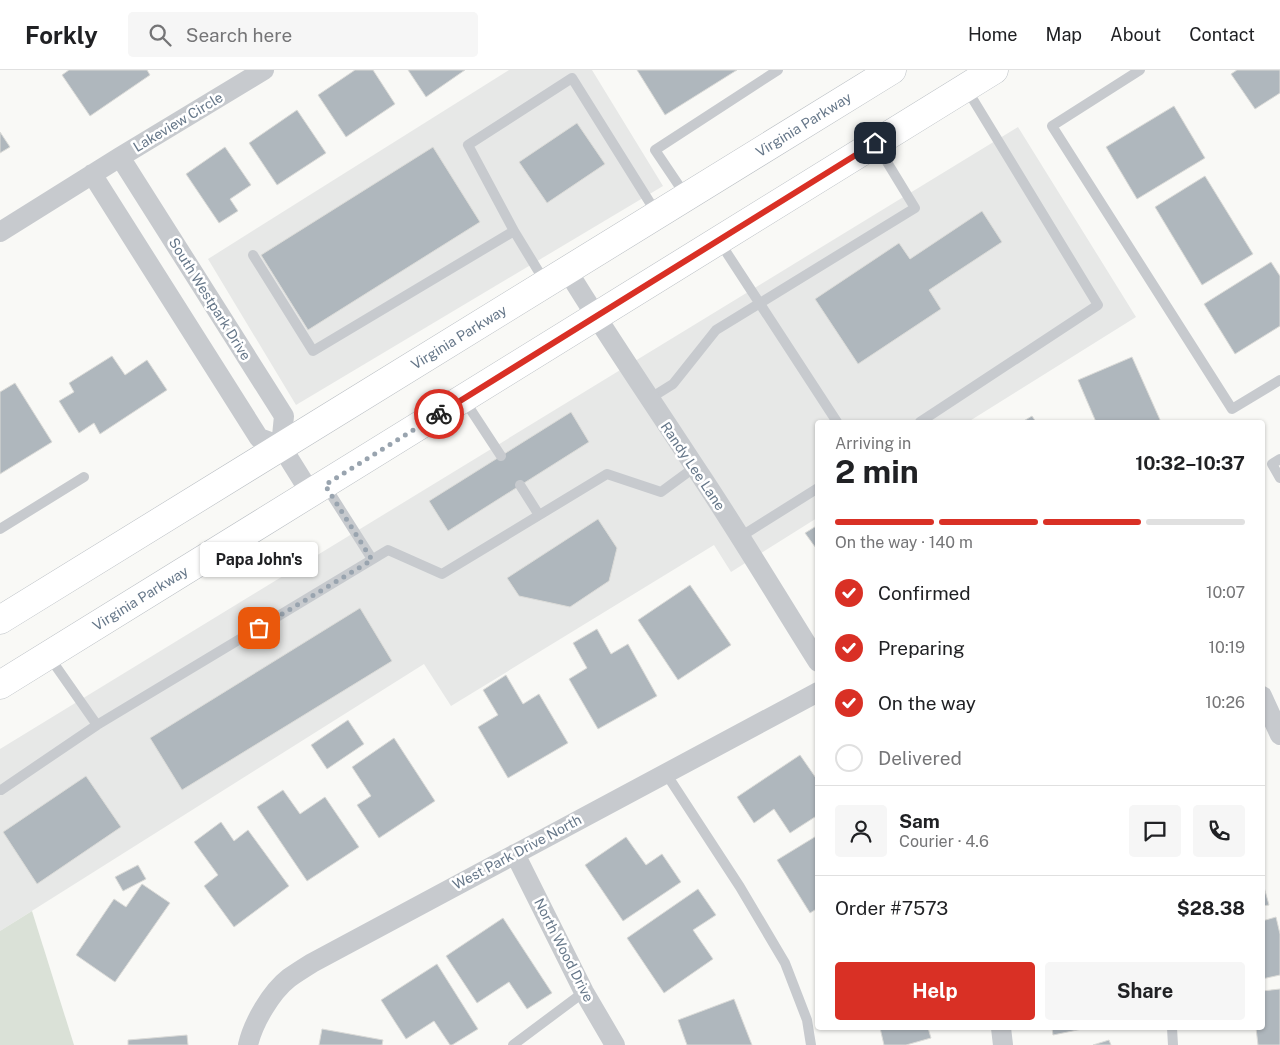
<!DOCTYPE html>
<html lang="en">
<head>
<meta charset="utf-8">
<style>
  body { margin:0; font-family:"Public Sans",sans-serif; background:#f6f6f6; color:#202124; height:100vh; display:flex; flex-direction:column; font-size:19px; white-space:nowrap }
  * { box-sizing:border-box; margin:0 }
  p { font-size:16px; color:#757577 }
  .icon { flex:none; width:28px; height:28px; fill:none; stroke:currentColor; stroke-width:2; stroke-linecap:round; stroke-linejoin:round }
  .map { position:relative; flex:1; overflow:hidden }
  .drawer { position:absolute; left:815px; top:350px; width:450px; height:610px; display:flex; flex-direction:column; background:#fff; border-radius:5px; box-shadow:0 1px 4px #0004 }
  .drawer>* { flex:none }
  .pin { position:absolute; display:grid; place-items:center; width:42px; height:42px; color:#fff; margin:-21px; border-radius:10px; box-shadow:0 2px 8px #0006 }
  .courier { position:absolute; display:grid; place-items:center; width:50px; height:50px; margin:-25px; border:4px solid #d93025; border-radius:50%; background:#fff; color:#222; box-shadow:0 1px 6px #0007 }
  .bubble { position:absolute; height:35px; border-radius:5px; background:#fff; box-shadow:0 1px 4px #0004; font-size:16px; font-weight:700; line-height:35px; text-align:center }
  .head em { font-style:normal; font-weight:700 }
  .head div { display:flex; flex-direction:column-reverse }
  .head { display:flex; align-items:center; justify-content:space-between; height:85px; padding:0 20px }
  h1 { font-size:32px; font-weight:700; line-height:38px }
  .bar { display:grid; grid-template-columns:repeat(4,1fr); gap:8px 5px; align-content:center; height:60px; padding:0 20px }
  .bar i { height:6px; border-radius:4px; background:#e0e0e0 }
  .bar .selected { background:#d93025 }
  .bar p { grid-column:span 4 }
  .line { display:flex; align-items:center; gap:12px; padding:0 20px; border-top:1px solid #e0e0e0 }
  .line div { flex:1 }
  .round { display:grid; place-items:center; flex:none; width:52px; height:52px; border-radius:5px; background:#f6f6f6 }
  ol { padding:0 20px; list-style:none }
  li { display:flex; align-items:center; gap:15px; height:55px }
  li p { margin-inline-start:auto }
  li .icon { padding:5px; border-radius:50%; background:#d93025; color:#fff; stroke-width:4 }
  li:last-child { color:#757577 }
  li i { width:28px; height:28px; border:2px solid #e0e0e0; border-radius:50% }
  .cta { display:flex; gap:10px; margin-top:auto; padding:10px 20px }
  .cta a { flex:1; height:58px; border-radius:5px; background:#d93025; color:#fff; font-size:20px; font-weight:700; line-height:58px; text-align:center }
  .cta a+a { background:#f6f6f6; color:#202124 }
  header { display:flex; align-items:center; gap:30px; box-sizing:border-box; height:70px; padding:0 25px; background:#fff; border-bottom:1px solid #e0e0e0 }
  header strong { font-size:24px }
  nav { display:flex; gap:28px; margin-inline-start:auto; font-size:18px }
  .search { width:350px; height:45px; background:#f6f6f6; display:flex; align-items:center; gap:12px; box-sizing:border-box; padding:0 18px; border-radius:5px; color:#757577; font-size:19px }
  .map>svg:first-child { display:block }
  .built { fill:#e7e8e7 }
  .green { fill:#dae1d7 }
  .building { fill:#afb7bd; stroke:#dbdbd8 }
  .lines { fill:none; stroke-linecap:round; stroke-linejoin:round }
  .secondary-casing { stroke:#b9bec3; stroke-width:29 }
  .service { stroke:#c7cace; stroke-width:10 }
  .minor { stroke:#c7cace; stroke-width:20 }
  .secondary { stroke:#fff; stroke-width:28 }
  .done { stroke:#99a4af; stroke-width:5; stroke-dasharray:0 9 }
  .route { stroke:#d93025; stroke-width:6 }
  .labels { text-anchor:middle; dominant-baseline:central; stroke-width:5; stroke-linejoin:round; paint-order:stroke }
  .street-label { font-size:14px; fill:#667789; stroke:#fff }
</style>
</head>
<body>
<header>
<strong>Forkly</strong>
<div class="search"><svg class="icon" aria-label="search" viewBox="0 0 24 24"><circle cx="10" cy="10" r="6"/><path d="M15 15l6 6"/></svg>Search here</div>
<nav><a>Home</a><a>Map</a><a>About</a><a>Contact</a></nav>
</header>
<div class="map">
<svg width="1280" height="975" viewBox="0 0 1280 975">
  <rect width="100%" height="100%" fill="#f9f9f6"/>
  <path class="built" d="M509 0H592L663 116 296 335 208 189Z
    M1018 57 1136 247 968 352H818L817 448 731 502 714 475 451 636 424 594 0 861V679Z"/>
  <path class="green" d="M32 841 74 975H0V861Z"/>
  <path class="building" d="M69 0H147L150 5 90 46 62 5Z
    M355 0H373L395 34 346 67 318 25Z
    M408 0H465L426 27Z
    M637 0H737L665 45Z
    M1237 0H1280V23L1255 39 1231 4Z
    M1174 36 1205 88 1137 129 1106 77Z
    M297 40 326 83 277 115 249 73Z
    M577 53 605 94 547 133 519 92Z
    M0 62 10 77 0 83Z
    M225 77 251 115 230 129 238 141 219 153 186 104Z
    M433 77 480 152 308 260 261 185Z
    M1205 106 1253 184 1202 215 1155 137Z
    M982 141 1002 172 929 220 941 239 858 294 815 229 899 173 910 189Z
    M1271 192 1280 206V256L1235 284 1204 234Z
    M112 286 125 305 147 290 167 320 100 364 94 353 79 363 59 331 74 322 69 313Z
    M1132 287 1161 352H1096L1078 310Z
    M15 313 52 372 0 404V322Z
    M571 342 589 372 448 461 429 431Z
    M1032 346 1036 352H1022Z
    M598 449 617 478 609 511 570 537 519 526 507 508Z
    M818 455V481L805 463Z
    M690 515 731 575 678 610 638 550Z
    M360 538 392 591 182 720 150 668Z
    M597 559 611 584 628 574 657 626 598 659 569 609 587 598 573 573Z
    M506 605 523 634 539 624 568 673 508 708 478 657 498 645 483 620Z
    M348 650 364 674 327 699 311 675Z
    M394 668 435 731 379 768 357 735 371 726 352 697Z
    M800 685 818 711V745L790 763 774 739 754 753 737 727Z
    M86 706 121 757 37 814 3 762Z
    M283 720 300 744 325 727 359 777 307 811 257 737Z
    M221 752 234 771 248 760 289 816 234 857 204 816 218 805 194 772Z
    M818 765V838L810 843 777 790Z
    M626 767 646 795 662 784 681 812 623 851 585 795Z
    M138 795 146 809 123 821 115 807Z
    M1262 810 1269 835 1262 836Z
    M142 814 170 833 115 912 76 885 114 829 126 837Z
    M698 819 716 845 693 860 713 889 664 923 627 868Z
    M1276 847 1280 864V905L1262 909V851Z
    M503 848 552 923 527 939 509 912 477 933 446 886Z
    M437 894 478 959 452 975H450L434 951 406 969 381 930Z
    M1280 919V975H1258L1256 958H1262V921Z
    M734 929 752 975H687L678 950Z
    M880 958H928L931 968 906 975H884Z
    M1052 958H1087L1053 965Z
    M322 959 383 970 382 975H319Z
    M187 965 188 975H128V970Z
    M1109 970 1111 975H1093Z"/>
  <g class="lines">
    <defs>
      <g id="secondary">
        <path id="s1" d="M0 550 892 0"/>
        <path id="s2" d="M0 615 994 0"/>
      </g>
    </defs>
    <use href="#secondary" class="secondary-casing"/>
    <path class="service" d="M1140 0 1052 56 1232 339 1280 310
      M686 126 655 80 778 0
      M719 171 837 352
      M253 185 313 281 514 161
      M545 212 514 161 468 75 572 8 657 144
      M463 328 501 386
      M649 329 673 314 716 260 915 138 876 74
      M920 352 1098 235 966 18
      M1280 389 1272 394 1280 408
      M325 415 372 489
      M520 415 539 445
      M0 459 84 407
      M740 467 818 418
      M48 585 97 655 388 480 442 504 607 404 661 422 695 397
      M665 702 740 817 785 893 807 950 811 975
      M1 720 97 655
      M1172 958 1173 975
      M513 975 584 922"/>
    <path class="minor" d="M120 87 284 346 281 376
      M92 104 259 368 281 376 311 424
      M0 162 120 87 264 0
      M567 200C608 267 652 331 695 397 738 461 777 527 818 592
      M1262 626 1280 665
      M515 784 584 922 615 975
      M1001 958 1003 975
      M248 975C253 953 271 922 289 908 296 903 304 898 312 893L818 622"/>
    <use href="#secondary" class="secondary"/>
  </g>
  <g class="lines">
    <path class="done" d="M259 558 372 490 325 415 439 344"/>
    <path class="route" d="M439 344 875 73"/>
  </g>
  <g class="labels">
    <g class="street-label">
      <text transform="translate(178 52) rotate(-31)">Lakeview Circle</text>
      <text stroke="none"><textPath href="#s1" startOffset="944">Virginia Parkway</textPath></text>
      <text transform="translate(210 229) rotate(58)">South Westpark Drive</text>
      <text stroke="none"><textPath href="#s1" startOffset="539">Virginia Parkway</textPath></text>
      <text transform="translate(693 396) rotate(56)">Randy Lee Lane</text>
      <text stroke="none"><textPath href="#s2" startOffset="165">Virginia Parkway</textPath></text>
      <text transform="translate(517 782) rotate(-28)">West Park Drive North</text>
      <text transform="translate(564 880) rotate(63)">North Wood Drive</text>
    </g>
  </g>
</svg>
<div class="pin" style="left:259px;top:558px;background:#ea580c"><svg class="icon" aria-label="bag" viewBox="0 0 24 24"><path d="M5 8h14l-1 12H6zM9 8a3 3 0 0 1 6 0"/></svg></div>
<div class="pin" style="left:875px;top:73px;background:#1f2937"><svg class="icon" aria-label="home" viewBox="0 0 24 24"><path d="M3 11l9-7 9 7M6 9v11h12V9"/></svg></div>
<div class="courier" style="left:439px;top:344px"><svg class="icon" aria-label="bike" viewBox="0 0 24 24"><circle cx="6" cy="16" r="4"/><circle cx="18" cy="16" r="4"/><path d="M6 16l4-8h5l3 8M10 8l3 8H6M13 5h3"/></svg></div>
<div class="bubble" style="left:200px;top:472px;width:118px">Papa John's</div>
<section class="drawer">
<div class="head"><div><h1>2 min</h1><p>Arriving in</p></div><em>10:32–10:37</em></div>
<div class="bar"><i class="selected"></i><i class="selected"></i><i class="selected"></i><i></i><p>On the way · 140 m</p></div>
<ol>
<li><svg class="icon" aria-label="check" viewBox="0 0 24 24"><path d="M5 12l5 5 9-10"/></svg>Confirmed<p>10:07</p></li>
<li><svg class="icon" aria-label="check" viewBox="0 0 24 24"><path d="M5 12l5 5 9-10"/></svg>Preparing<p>10:19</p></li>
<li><svg class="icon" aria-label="check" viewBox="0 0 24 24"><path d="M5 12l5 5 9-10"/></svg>On the way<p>10:26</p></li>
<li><i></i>Delivered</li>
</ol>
<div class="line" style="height:90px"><a class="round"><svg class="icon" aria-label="person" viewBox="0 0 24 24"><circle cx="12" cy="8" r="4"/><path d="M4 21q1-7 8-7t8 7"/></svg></a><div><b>Sam</b><p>Courier · 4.6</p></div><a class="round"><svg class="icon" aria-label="chat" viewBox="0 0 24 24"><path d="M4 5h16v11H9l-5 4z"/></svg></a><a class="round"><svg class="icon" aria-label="phone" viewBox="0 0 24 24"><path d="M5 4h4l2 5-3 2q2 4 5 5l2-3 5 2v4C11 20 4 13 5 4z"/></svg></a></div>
<div class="line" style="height:65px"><div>Order #7573</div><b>$28.38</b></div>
<div class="cta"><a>Help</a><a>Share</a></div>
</section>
</div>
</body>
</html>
